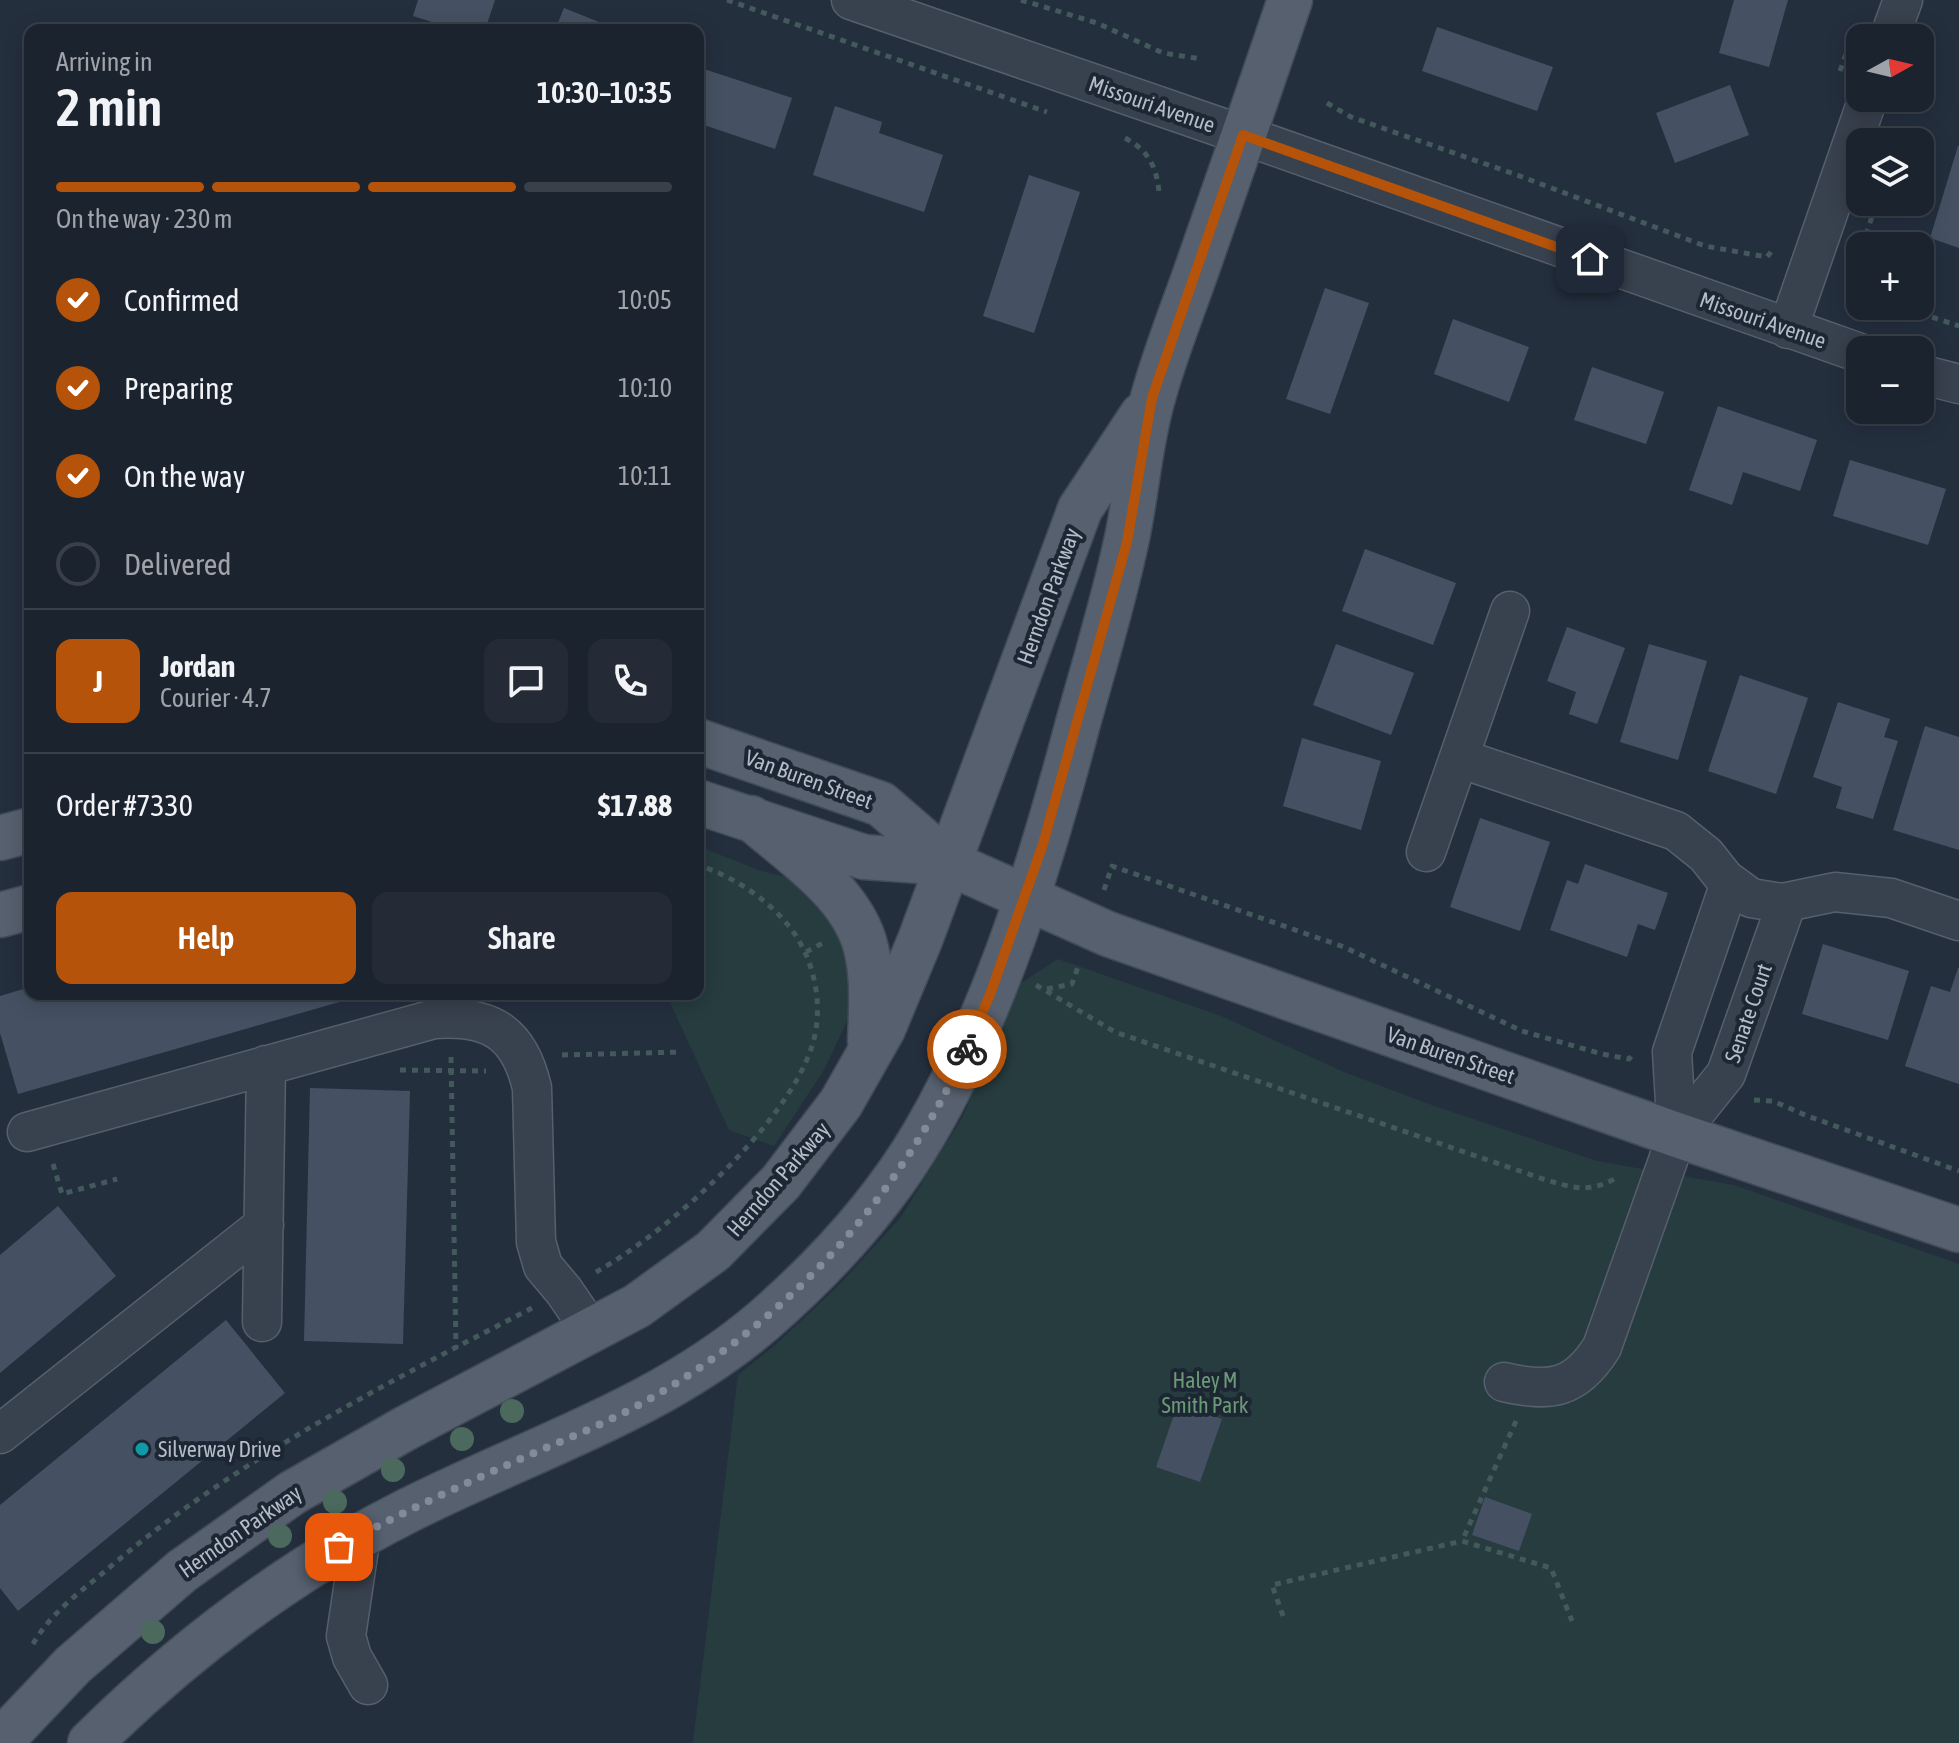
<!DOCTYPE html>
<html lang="en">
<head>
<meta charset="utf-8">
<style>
  body { margin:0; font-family:"Asap Condensed",sans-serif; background:#242b36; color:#f1f3f6; height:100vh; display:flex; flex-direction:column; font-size:30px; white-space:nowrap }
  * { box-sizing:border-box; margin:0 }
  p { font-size:26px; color:#a0a4aa }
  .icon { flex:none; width:44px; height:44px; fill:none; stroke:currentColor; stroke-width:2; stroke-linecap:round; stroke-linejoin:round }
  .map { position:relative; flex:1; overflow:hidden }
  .sheet { position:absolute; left:24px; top:24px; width:680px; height:976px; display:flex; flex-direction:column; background:#1b232e; border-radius:16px; box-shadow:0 4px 20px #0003,0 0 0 2px #39404a }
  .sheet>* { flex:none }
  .needle { width:52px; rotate:82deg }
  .controls { position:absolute; left:1846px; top:24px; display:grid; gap:16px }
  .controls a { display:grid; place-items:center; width:88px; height:88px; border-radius:16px; background:#1b232e; box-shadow:0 4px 20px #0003,0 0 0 2px #39404a; font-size:40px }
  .pin { position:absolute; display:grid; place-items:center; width:68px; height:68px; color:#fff; margin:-34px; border-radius:16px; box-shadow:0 4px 12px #0006 }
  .courier { position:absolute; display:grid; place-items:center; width:80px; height:80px; margin:-40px; border:6px solid #b45309; border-radius:50%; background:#fff; color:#222; box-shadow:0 2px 10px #0007 }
  .summary em { font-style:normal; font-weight:600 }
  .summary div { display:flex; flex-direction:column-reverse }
  .summary { display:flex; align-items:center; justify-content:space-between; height:136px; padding:0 32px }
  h1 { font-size:52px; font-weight:600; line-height:60px }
  .bar { display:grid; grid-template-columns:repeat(4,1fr); gap:12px 8px; align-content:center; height:96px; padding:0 32px }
  .bar i { height:10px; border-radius:6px; background:#39404a }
  .bar .current { background:#b45309 }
  .bar p { grid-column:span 4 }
  .line { display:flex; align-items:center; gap:20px; padding:0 32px; border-top:2px solid #39404a }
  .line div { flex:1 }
  .round { display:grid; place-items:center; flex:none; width:84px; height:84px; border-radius:16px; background:#242b36 }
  ol { padding:0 32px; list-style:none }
  li { display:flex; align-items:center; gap:24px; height:88px }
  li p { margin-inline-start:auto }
  li .icon { padding:8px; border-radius:50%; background:#b45309; color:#fff; stroke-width:4 }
  li:last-child { color:#a0a4aa }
  li i { width:44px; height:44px; border:4px solid #39404a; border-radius:50% }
  .action { display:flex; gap:16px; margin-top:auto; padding:16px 32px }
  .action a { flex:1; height:92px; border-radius:16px; background:#b45309; color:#fff; font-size:32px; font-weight:600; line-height:92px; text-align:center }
  .action a+a { background:#242b36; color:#f1f3f6 }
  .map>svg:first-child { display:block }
  .green { fill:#263c3f }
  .building { fill:#455162 }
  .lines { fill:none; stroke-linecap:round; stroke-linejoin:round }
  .minor-casing { stroke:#565f6c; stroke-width:41 }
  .major-casing { stroke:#414a57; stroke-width:47 }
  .path { stroke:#44595c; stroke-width:5; stroke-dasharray:6 6; stroke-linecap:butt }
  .minor { stroke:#38414e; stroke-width:38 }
  .major { stroke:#56606e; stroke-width:44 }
  .tree { fill:#4b6a5d }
  .done { stroke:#828b98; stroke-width:8; stroke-dasharray:0 14.4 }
  .route { stroke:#b45309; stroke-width:10 }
  .culture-dot { fill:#0f9aa8; stroke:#1d2633; stroke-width:3 }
  .labels { text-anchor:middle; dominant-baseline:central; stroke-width:8; stroke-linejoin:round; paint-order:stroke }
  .street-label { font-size:22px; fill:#b4bcc9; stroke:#1d2633 }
  .park-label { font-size:22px; fill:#6b9a76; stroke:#1d2633 }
  .poi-label { font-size:22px; fill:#b4bcc9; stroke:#1d2633; text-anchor:start }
</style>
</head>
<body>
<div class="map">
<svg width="1959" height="1743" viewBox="0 0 1959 1743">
  <rect width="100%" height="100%" fill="#242f3e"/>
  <path class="green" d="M698 846 761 871 804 881 856 905 853 1008 824 1070 774 1146 729 1130 666 994H698Z
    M1058 959 1221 1016 1344 1072 1429 1104 1597 1161 1734 1185 1959 1264V1743H693L738 1375 774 1346 838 1286 901 1217 962 1118 1021 983Z"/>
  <path class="building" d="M418 0H495L485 30H457L413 16Z
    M1734 0H1788L1769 67 1719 53Z
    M564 8 619 30H555Z
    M1437 27 1553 67 1537 111 1422 71Z
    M698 67 792 98 775 149 698 123Z
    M1730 85 1749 135 1675 163 1656 113Z
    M835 106 882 122 879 133 943 155 924 212 813 175Z
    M1958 146H1959V248L1930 238Z
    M1029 175 1080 192 1034 333 983 316Z
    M1325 288 1369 303 1330 414 1286 399Z
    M1453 319 1529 347 1509 402 1434 374Z
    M1592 367 1664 392 1646 444 1574 420Z
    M1718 406 1817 440 1800 491 1743 472 1732 505 1689 490Z
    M1850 460 1946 489 1928 545 1833 516Z
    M1365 549 1456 583 1433 645 1342 611Z
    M1567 627 1625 648 1597 724 1569 714 1576 692 1547 681Z
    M1336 644 1414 673 1391 735 1313 705Z
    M1649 644 1707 661 1678 760 1620 742Z
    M1740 675 1808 698 1776 794 1708 771Z
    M1838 702 1890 719 1884 737 1898 741 1873 819 1836 808 1842 787 1813 777Z
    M1925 726 1959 737V850L1893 830Z
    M1302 738 1381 761 1361 830 1283 806Z
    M1480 818 1550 842 1520 931 1450 907Z
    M1585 864 1668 893 1655 930 1638 924 1627 957 1550 930 1567 880 1578 884Z
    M1823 944 1909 971 1888 1040 1802 1014Z
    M1958 968H1959V1084L1905 1066 1931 986 1950 992Z
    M30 987V994L364 995 18 1094 0 1033V996Z
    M310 1088 410 1091 403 1344 304 1341Z
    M58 1206 116 1276 0 1373V1255Z
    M226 1320 285 1393 18 1611 0 1588V1505Z
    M1178 1403 1222 1419 1200 1482 1156 1467Z
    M1485 1497 1532 1514 1519 1551 1472 1535Z"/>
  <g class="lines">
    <defs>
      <path id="minor" d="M851 0 1243 135 1860 353
        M1889 38 1903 0
        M1788 329 1868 98
        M1920 374 1959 384
        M1459 758 1676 831 1706 855 1725 879 1751 898 1782 903 1835 892 1891 898 1959 921
        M1426 852 1510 611
        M27 1132 434 1019C490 1015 519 1032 532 1088L536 1242 543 1266 564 1291 592 1332
        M1677 1135 1672 1052 1730 883
        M262 1322 266 1065
        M1504 1382C1550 1393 1576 1389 1602 1347L1677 1135 1726 1074 1787 902
        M0 1434 264 1225
        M361 1535 346 1636 352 1657 368 1685"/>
      <path id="major" d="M698 741 881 804 949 863 1108 934 1677 1135 1959 1230
        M698 802 864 857 949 863
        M751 818C791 853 847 889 864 941 874 973 871 1008 870 1041
        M0 838 30 830
        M0 915 30 907
        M0 1742 73 1665 182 1571 292 1493 406 1428 637 1306 713 1251 781 1182 841 1103 883 1029 920 940 1080 509 1142 415
        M90 1743C184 1650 288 1571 407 1511 527 1450 659 1410 763 1321 824 1268 883 1204 924 1134 996 1011 1042 860 1078 723 1095 662 1114 600 1127 538 1137 491 1140 440 1154 394 1166 351 1183 309 1198 266 1229 177 1260 89 1290 0"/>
    </defs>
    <use href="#minor" class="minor-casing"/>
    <use href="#major" class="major-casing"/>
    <path class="path" d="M727 0 1047 112
      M1021 0 1097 23 1163 53 1201 59
      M1840 71 1850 43
      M1920 71 1925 57
      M1327 103 1351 117 1517 175 1705 246 1767 257 1774 248
      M1907 111 1911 98
      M1125 138C1148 150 1157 167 1159 193
      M1862 246 1877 202
      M1860 253 1852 282 1860 288
      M1898 306 1959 326
      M1104 890 1112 866 1344 947 1522 1031 1602 1054 1629 1059 1634 1053
      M806 952 823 943
      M1036 985 1115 1032 1543 1179C1571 1187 1587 1194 1614 1179
      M1047 989 1072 984 1079 964
      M562 1055 681 1052
      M451 1057 456 1348
      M400 1070 486 1071
      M1754 1100 1773 1101 1805 1115 1959 1171
      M53 1164 62 1194 117 1179
      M596 1272C668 1232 787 1125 812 1046 825 1006 814 956 788 925 765 897 732 876 698 865
      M1516 1421 1462 1541 1551 1568 1572 1621
      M1283 1616 1272 1585 1462 1541
      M33 1644C51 1612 83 1590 110 1567 237 1459 385 1384 532 1308"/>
    <use href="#minor" class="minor"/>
    <use href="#major" class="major"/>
  </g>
  <g class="tree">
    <circle cx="512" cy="1411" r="12"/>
    <circle cx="462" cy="1439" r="12"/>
    <circle cx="393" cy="1470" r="12"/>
    <circle cx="335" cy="1502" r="12"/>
    <circle cx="280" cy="1536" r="12"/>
    <circle cx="153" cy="1632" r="12"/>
  </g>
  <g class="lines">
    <path class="done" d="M339 1547C403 1511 469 1482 536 1452 569 1438 603 1424 635 1407 784 1326 897 1202 967 1049"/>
    <path class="route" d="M967 1049 991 992 1043 844 1127 542 1152 398 1243 135 1590 259"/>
  </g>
  <circle class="culture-dot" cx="142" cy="1449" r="8"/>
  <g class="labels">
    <g class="street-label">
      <text transform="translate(1152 104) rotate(19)">Missouri Avenue</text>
      <text transform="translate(1763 320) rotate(19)">Missouri Avenue</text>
      <text transform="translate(1048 596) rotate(-70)">Herndon Parkway</text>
      <text transform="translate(809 779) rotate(20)">Van Buren Street</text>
      <text transform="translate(1748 1013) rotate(-71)">Senate Court</text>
      <text transform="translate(1451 1055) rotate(19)">Van Buren Street</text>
      <text transform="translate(778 1179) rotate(-49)">Herndon Parkway</text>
      <text transform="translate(240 1531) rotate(-35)">Herndon Parkway</text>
    </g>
    <g class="park-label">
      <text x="1205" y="1380">Haley M<tspan x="1205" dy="25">Smith Park</tspan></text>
    </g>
    <g class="poi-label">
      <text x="158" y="1449">Silverway Drive</text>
    </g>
  </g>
</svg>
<div class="controls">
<a><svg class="needle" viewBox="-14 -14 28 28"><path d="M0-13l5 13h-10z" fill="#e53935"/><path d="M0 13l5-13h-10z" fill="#a0a4aa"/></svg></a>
<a><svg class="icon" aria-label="layers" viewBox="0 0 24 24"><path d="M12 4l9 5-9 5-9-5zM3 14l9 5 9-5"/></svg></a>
<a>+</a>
<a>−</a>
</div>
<div class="pin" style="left:339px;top:1547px;background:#ea580c"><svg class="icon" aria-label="bag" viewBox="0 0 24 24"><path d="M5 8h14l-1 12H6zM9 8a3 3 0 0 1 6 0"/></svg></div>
<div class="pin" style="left:1590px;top:259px;background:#1f2937"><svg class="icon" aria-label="home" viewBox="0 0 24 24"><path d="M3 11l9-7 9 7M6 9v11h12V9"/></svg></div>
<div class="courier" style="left:967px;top:1049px"><svg class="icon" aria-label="bike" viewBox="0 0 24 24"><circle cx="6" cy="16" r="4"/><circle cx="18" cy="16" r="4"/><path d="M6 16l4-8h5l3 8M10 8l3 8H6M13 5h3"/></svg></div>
<section class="sheet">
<div class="summary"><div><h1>2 min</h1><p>Arriving in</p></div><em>10:30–10:35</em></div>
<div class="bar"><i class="current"></i><i class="current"></i><i class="current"></i><i></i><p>On the way · 230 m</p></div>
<ol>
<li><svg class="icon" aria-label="check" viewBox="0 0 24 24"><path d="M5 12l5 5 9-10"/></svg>Confirmed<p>10:05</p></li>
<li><svg class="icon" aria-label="check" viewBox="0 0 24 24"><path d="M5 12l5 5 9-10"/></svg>Preparing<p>10:10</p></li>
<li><svg class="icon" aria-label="check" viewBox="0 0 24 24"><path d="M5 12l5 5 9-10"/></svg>On the way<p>10:11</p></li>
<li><i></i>Delivered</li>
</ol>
<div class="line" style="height:144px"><b class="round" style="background:#b45309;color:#fff">J</b><div><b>Jordan</b><p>Courier · 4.7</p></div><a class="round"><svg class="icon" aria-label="chat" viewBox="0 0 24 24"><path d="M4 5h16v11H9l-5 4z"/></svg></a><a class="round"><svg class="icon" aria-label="phone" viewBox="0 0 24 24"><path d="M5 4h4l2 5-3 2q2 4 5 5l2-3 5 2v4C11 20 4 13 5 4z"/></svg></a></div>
<div class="line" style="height:104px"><div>Order #7330</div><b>$17.88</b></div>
<div class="action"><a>Help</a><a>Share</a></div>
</section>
</div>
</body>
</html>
